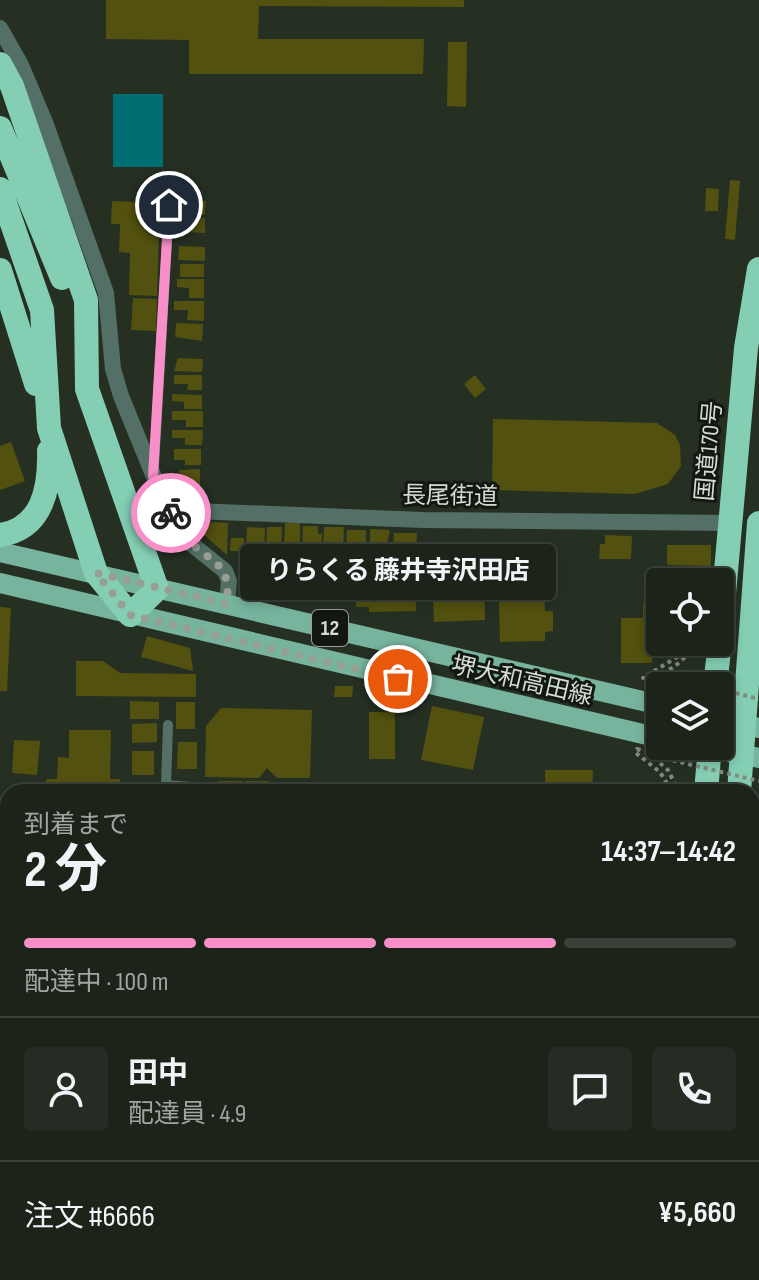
<!DOCTYPE html>
<html lang="ja">
<head>
<meta charset="utf-8">
<style>
  body { margin:0; font-family:"Sofia Sans Condensed","Noto Sans JP",sans-serif; background:#252c23; color:#f1f3f6; height:100vh; display:flex; flex-direction:column; font-size:30px; white-space:nowrap }
  * { box-sizing:border-box; margin:0 }
  p { font-size:26px; color:#a0a4a2 }
  .icon { flex:none; width:44px; height:44px; fill:none; stroke:currentColor; stroke-width:2; stroke-linecap:round; stroke-linejoin:round }
  .map { position:relative; flex:1; overflow:hidden }
  .sheet { position:absolute; left:0px; top:784px; width:760px; height:496px; display:flex; flex-direction:column; background:#1c241a; border-radius:24px 24px 0 0; box-shadow:0 4px 12px #0003,0 0 0 2px #3a4139 }
  .sheet>* { flex:none }
  .tools { position:absolute; left:646px; top:568px; display:grid; gap:16px }
  .tools a { display:grid; place-items:center; width:88px; height:88px; border-radius:8px; background:#1c241a; box-shadow:0 4px 12px #0003,0 0 0 2px #3a4139; font-size:40px }
  .pin { position:absolute; display:grid; place-items:center; width:68px; height:68px; color:#fff; margin:-34px; border:4px solid #fff; border-radius:50%; box-shadow:0 2px 8px #0007 }
  .courier { position:absolute; display:grid; place-items:center; width:80px; height:80px; margin:-40px; border:6px solid #f98fc8; border-radius:50%; background:#fff; color:#222; box-shadow:0 2px 10px #0007 }
  .bubble { position:absolute; height:56px; border-radius:8px; background:#1c241a; box-shadow:0 4px 12px #0003,0 0 0 2px #3a4139; font-size:26px; font-weight:700; line-height:56px; text-align:center }
  .overview em { font-style:normal; font-weight:700 }
  .overview div { display:flex; flex-direction:column-reverse }
  .overview { display:flex; align-items:center; justify-content:space-between; height:136px; padding:0 24px }
  h1 { font-size:52px; font-weight:700; line-height:60px }
  .bar { display:grid; grid-template-columns:repeat(4,1fr); gap:12px 8px; align-content:center; height:96px; padding:0 24px }
  .bar i { height:10px; border-radius:6px; background:#3a4139 }
  .bar .active { background:#f98fc8 }
  .bar p { grid-column:span 4 }
  .line { display:flex; align-items:center; gap:20px; padding:0 24px; border-top:2px solid #3a4139 }
  .line div { flex:1 }
  .round { display:grid; place-items:center; flex:none; width:84px; height:84px; border-radius:8px; background:#252c23 }
  .map>svg:first-child { display:block }
  .water { fill:#006f73 }
  .building { fill:#52510f }
  .lines { fill:none; stroke-linecap:round; stroke-linejoin:round }
  .path { stroke:#828b80; stroke-width:4; stroke-dasharray:4 4; stroke-linecap:butt }
  .lane { stroke:#547066; stroke-width:10 }
  .street { stroke:#547066; stroke-width:16 }
  .secondary { stroke:#689685; stroke-width:16 }
  .primary { stroke:#77b49e; stroke-width:20 }
  .highway { stroke:#84ceb4; stroke-width:24 }
  .path-bridge { stroke:#828b80; stroke-width:4; stroke-dasharray:4 4; stroke-linecap:butt }
  .done { stroke:#979f95; stroke-width:8; stroke-dasharray:0 14.4 }
  .route { stroke:#f98fc8; stroke-width:10 }
  .labels { text-anchor:middle; dominant-baseline:central; stroke-width:6; stroke-linejoin:round; paint-order:stroke }
  .shield { fill:#121711; stroke:#9aa098; stroke-width:2 }
  .shield-label { font-size:22px; font-weight:bold; fill:#d4dbd2 }
  .street-label { font-size:24px; fill:#d4dbd2; stroke:#121711 }
</style>
</head>
<body>
<div class="map">
<svg width="759" height="1280" viewBox="0 0 759 1280">
  <rect width="100%" height="100%" fill="#253023"/>
  <path class="water" d="M113 94H163V167H113Z"/>
  <path class="building" d="M106 0H464V7L259 6 258 39H424L423 74H189V40L106 39Z
    M448 42H467L466 107 447 106Z
    M730 180 740 181 735 240 725 239Z
    M706 188 719 189 718 211H705Z
    M112 201 160 203 157 296 129 295 130 253 119 252 120 224H111Z
    M185 201H206L205 215 184 214Z
    M185 217 205 218V233L184 232Z
    M179 246 205 247V261L178 260Z
    M180 264H204V277H180Z
    M177 279H204V298H189V288L177 287Z
    M133 298 157 299 156 331 131 330Z
    M174 301H204V321L187 320 188 310H174Z
    M176 323 203 324 202 341 175 337Z
    M178 358 203 359 202 372 174 371Z
    M174 375H202V390H187L188 384H174Z
    M475 375 486 389 475 398 464 384Z
    M172 394 202 395V409H184V402L172 401Z
    M172 411H203V427H186V420H172Z
    M493 419 657 423 675 435 680 445 681 466 668 484 635 494 492 490Z
    M172 430H203L202 445H185V438H172Z
    M11 442 25 481 0 490V446Z
    M174 449H201V465H185V460H174Z
    M200 469V488L184 489 179 470Z
    M210 522 228 523 227 555 203 534V526Z
    M285 523H300V550L284 549Z
    M303 526H318V534H322L321 552 302 551Z
    M247 527 265 528 264 555 246 554Z
    M267 527H282L281 554 266 553Z
    M324 527H344L343 550H323Z
    M370 529 390 530 386 549H370Z
    M347 530H366V550H346Z
    M394 533H417L416 550H393Z
    M605 535 632 536 631 559H599L600 544H605Z
    M231 538H244V551H230Z
    M667 545H711V566L667 565Z
    M308 556H348V584L308 585Z
    M303 557 305 583 244 581V560Z
    M378 557H415L416 611 369 612V607H356L355 574H379Z
    M543 566 545 611H553V631L545 632V641L500 642 498 567Z
    M652 570H691V582H660V642H680V649H672V657H652V663H621V618H643V603H652Z
    M484 573 485 620 434 622 432 575Z
    M284 589 327 590 326 595 306 597Z
    M0 607 11 608 7 691H0Z
    M147 636 190 648 193 671 141 657Z
    M76 661H103L120 673 196 674V697L76 696Z
    M335 686H353L352 697H334Z
    M130 701 159 702V719H130Z
    M176 702H195V729H176Z
    M432 706 484 717 473 770 421 760Z
    M221 708 312 710 310 778H277L267 768 259 778 205 777 206 726Z
    M369 712H395V759H369Z
    M157 723V742L132 743V724Z
    M69 730H111L110 779H120L119 792H46V779H57L58 757 69 758Z
    M14 740 40 741 37 775 12 773Z
    M178 742H197V769H177Z
    M132 751H154V775H132Z
    M545 770H593L592 792H545Z
    M218 781H242V792H218Z
    M245 781H269V790L245 792Z
    M274 782 302 783V792L274 791Z
    M307 783 328 784 327 792H307Z
    M1 842H8V871H0Z
    M0 883H8V911H0Z
    M752 1041H759V1070H752Z
    M752 1213H759V1280L749 1272H752Z
    M218 1272H370V1280H218Z"/>
  <g class="lines">
    <path class="path" d="M648 681C664 673 690 661 690 644
      M685 686 686 681 693 682
      M654 758 668 770 679 792"/>
    <path class="lane" d="M154 467 169 205
      M168 725 166 785 204 788V792"/>
    <path class="street" d="M0 28 21 65 45 122 106 293 113 369 121 396 163 499 184 538 225 571 229 581 227 604
      M169 510 423 520 731 523
      M0 965 8 986
      M752 1196 759 1197
      M0 1228 8 1246
      M19 1272 22 1280
      M126 1272 130 1280
      M647 1280 648 1272
      M711 1280V1272"/>
    <path class="secondary" d="M0 1203H8"/>
    <path class="primary" d="M0 552 660 705
      M0 583 660 738
      M720 719 759 728
      M698 746 759 758"/>
    <path class="highway" d="M0 64 12 86 86 300 87 389 157 589 130 615 96 573 49 428 42 310 0 189
      M0 128 62 278
      M0 270 36 384
      M0 535C43 529 50 487 49 451
      M720 638 746 348 759 269
      M715 686 720 642
      M706 792 710 746
      M739 792 759 523
      M0 1057 8 1076
      M0 1161 8 1180
      M46 1272 49 1280
      M89 1272 92 1280
      M666 1280 667 1272
      M692 1280V1272"/>
    <path class="path-bridge" d="M686 681 643 678 677 657 690 644
      M720 689 759 699
      M674 746 671 760 759 781
      M671 760 637 749 636 753 660 772 672 792"/>
  </g>
  <g class="lines">
    <path class="done" d="M171 513C176 522 180 533 187 540 215 565 231 563 227 604L96 573 130 615 398 679"/>
    <path class="route" d="M169 205 153 476 171 513"/>
  </g>
  <g class="labels">
    <rect class="shield" x="312" y="610" width="36" height="36" rx="6"/>
    <g class="shield-label">
      <text x="330" y="628">12</text>
    </g>
    <g class="street-label">
      <text transform="translate(709 451) rotate(-85)">国道170号</text>
      <text transform="translate(450 496) rotate(1)">長尾街道</text>
      <text transform="translate(522 681) rotate(13)">堺大和高田線</text>
    </g>
  </g>
</svg>
<div class="tools">
<a><svg class="icon" aria-label="locate" viewBox="0 0 24 24"><circle cx="12" cy="12" r="6"/><path d="M12 2v4M12 18v4M2 12h4M18 12h4"/></svg></a>
<a><svg class="icon" aria-label="layers" viewBox="0 0 24 24"><path d="M12 4l9 5-9 5-9-5zM3 14l9 5 9-5"/></svg></a>
</div>
<div class="pin" style="left:398px;top:679px;background:#ea580c"><svg class="icon" aria-label="bag" viewBox="0 0 24 24"><path d="M5 8h14l-1 12H6zM9 8a3 3 0 0 1 6 0"/></svg></div>
<div class="pin" style="left:169px;top:205px;background:#1f2937"><svg class="icon" aria-label="home" viewBox="0 0 24 24"><path d="M3 11l9-7 9 7M6 9v11h12V9"/></svg></div>
<div class="courier" style="left:171px;top:513px"><svg class="icon" aria-label="bike" viewBox="0 0 24 24"><circle cx="6" cy="16" r="4"/><circle cx="18" cy="16" r="4"/><path d="M6 16l4-8h5l3 8M10 8l3 8H6M13 5h3"/></svg></div>
<div class="bubble" style="left:240px;top:544px;width:316px">りらくる 藤井寺沢田店</div>
<section class="sheet">
<div class="overview"><div><h1>2 分</h1><p>到着まで</p></div><em>14:37–14:42</em></div>
<div class="bar"><i class="active"></i><i class="active"></i><i class="active"></i><i></i><p>配達中 · 100 m</p></div>
<div class="line" style="height:144px"><a class="round"><svg class="icon" aria-label="person" viewBox="0 0 24 24"><circle cx="12" cy="8" r="4"/><path d="M4 21q1-7 8-7t8 7"/></svg></a><div><b>田中</b><p>配達員 · 4.9</p></div><a class="round"><svg class="icon" aria-label="chat" viewBox="0 0 24 24"><path d="M4 5h16v11H9l-5 4z"/></svg></a><a class="round"><svg class="icon" aria-label="phone" viewBox="0 0 24 24"><path d="M5 4h4l2 5-3 2q2 4 5 5l2-3 5 2v4C11 20 4 13 5 4z"/></svg></a></div>
<div class="line" style="height:104px"><div>注文 #6666</div><b>¥5,660</b></div>
</section>
</div>
</body>
</html>
